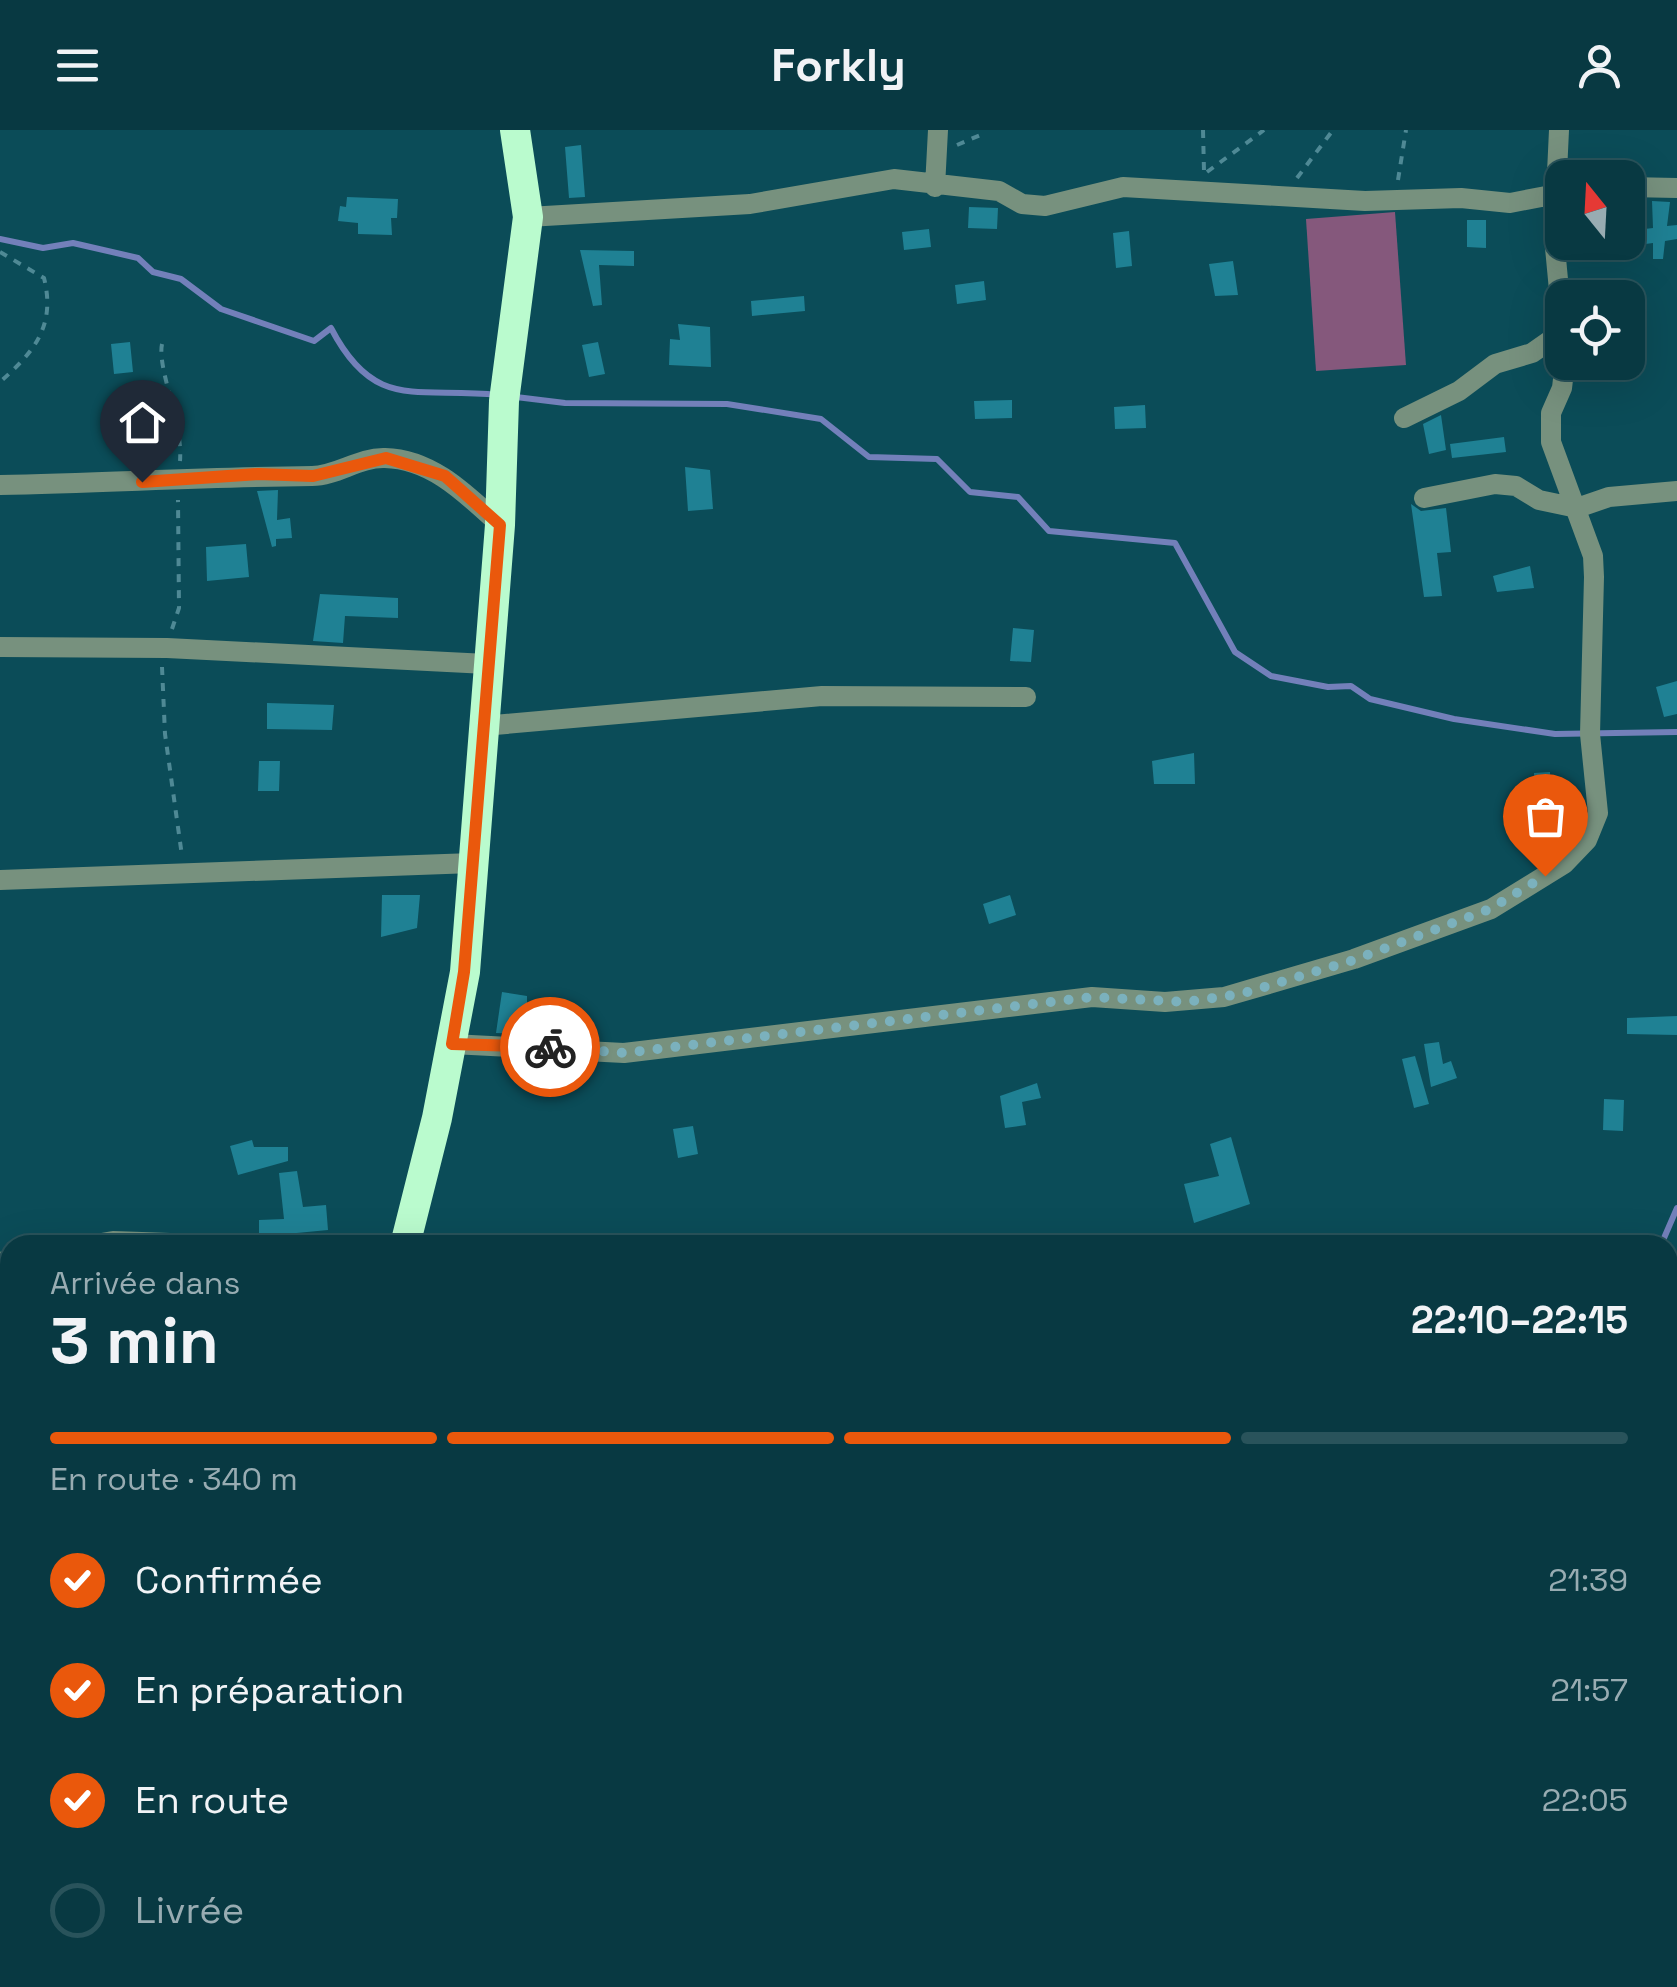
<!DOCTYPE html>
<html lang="fr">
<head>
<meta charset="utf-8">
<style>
  body { margin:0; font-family:"Space Grotesk",sans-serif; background:#114049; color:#f1f3f6; height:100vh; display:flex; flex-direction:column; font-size:38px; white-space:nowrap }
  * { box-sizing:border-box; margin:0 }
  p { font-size:32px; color:#98acb2 }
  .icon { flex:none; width:55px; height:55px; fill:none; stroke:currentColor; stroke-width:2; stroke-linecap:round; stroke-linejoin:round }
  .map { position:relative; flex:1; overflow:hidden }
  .sheet { position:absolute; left:0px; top:1105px; width:1678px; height:752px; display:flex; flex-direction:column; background:#083942; border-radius:30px 30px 0 0; box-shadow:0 10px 40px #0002,0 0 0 2px #29535b }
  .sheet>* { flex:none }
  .needle { width:65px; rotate:342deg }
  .controls { position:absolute; left:1545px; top:30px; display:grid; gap:20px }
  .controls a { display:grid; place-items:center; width:100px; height:100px; border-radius:20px; background:#083942; box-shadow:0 10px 40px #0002,0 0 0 2px #29535b; font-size:50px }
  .pin { position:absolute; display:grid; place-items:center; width:85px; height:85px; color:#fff; margin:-102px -42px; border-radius:50% 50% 50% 0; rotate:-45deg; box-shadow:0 0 10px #0007 }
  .pin .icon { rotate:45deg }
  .courier { position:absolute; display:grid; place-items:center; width:100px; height:100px; margin:-50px; border:8px solid #ea580c; border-radius:50%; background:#fff; color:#222; box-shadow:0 2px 12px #0007 }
  .headline em { font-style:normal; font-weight:700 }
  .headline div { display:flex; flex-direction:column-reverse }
  .headline { display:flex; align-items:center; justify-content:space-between; height:170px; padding:0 50px }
  h1 { font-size:65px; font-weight:700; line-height:75px }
  .bar { display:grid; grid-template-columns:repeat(4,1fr); gap:15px 10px; align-content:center; height:120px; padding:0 50px }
  .bar i { height:12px; border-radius:8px; background:#29535b }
  .bar .on { background:#ea580c }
  .bar p { grid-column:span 4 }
  ol { padding:0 50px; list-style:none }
  li { display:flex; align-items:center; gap:30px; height:110px }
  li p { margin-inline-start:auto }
  li .icon { padding:10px; border-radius:50%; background:#ea580c; color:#fff; stroke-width:4 }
  li:last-child { color:#98acb2 }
  li i { width:55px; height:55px; border:5px solid #29535b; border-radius:50% }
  header { display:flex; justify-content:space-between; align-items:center; height:130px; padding:0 50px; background:#083942; font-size:45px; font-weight:700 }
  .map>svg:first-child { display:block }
  .green { fill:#85587c }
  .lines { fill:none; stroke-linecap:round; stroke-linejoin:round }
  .stream { stroke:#7380ba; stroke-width:6 }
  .building { fill:#1f8194 }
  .path { stroke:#4f8995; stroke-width:4; stroke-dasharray:8 8; stroke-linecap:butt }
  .street { stroke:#77917e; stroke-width:20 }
  .highway { stroke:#bafbce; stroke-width:30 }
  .done { stroke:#7bb1bd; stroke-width:10; stroke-dasharray:0 18 }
  .route { stroke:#ea580c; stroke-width:12 }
</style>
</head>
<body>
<header><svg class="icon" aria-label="menu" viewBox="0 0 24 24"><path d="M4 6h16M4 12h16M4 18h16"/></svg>Forkly<svg class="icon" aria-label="person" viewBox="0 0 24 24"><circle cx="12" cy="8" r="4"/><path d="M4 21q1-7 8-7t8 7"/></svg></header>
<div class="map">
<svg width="1677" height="1857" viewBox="0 0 1677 1857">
  <rect width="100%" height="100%" fill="#0b4c58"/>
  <path class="green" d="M1395 82 1406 235 1316 241 1306 89Z"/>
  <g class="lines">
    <path class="stream" d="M0 109 43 118 73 113 138 128 153 142 181 149 221 179 314 211 331 198C375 283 418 256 498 265
      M516 267 565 273 727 274 821 289 869 327 937 329 970 362 1018 367 1049 401 1175 413 1235 522 1271 546 1328 557 1351 556 1370 569 1454 589 1555 604 1677 602
      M1661 1115 1677 1078
      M0 1807 10 1811"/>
  </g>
  <path class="building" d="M581 15 585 67 569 68 565 17Z
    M347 67 398 69 397 88H391L392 105 358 104V93L338 91 340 76 346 77Z
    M1652 71 1670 72 1667 96 1677 95V109L1665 111 1663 129H1653V113L1630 116 1628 101 1653 98Z
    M969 77 998 78 997 99 968 98Z
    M1467 90H1486V118L1467 117Z
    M929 99 931 117 904 120 902 102Z
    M1129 101 1132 136 1116 138 1113 103Z
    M580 120 634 121V136L599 135 602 175 593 176Z
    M1233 131 1238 165 1215 166 1209 134Z
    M984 151 986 170 957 174 955 155Z
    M804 166 805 181 752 186 751 171Z
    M678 194 710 197 711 237 669 235 670 209 680 210Z
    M130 212 133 242 114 244 111 214Z
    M598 212 605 244 589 247 582 215Z
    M1012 270V288L975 289 974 271Z
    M1145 275 1146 298 1115 299 1114 277Z
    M1441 285 1446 320 1429 324 1423 294Z
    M1504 307 1506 322 1452 328 1450 314Z
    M685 337 710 340 713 379 688 381Z
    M278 360 277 390 290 388 292 408 276 409V416L272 417 257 361Z
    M1411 374 1421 381 1446 378 1451 422 1437 423 1442 466 1424 467Z
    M246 414 249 447 207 451 206 417Z
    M1530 436 1534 458 1497 462 1493 446Z
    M320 464 398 468V488L345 486 343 513 313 511Z
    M1013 498 1034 500 1031 532 1010 531Z
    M1677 551V584L1664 587 1656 557Z
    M267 573 334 575 332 600 267 599Z
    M1194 623 1195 654H1154L1152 631Z
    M259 631H280L279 661H258Z
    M1550 642 1551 675 1535 676 1534 643Z
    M382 765H420L417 798 381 807Z
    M1010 765 1016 785 989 794 983 774Z
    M502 862 527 866V904L496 903Z
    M1677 886V905L1627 904V888Z
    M1439 912 1443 934 1451 931 1457 948 1431 957 1424 914Z
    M1415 926 1429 974 1414 978 1402 929Z
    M1037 953 1041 968 1022 972 1026 995 1005 998 1000 966Z
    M1604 969 1624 970 1623 1001 1603 1000Z
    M693 996 698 1024 678 1028 673 999Z
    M1231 1007 1250 1074 1194 1093 1184 1054 1219 1046 1210 1014Z
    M252 1010 254 1017H288V1031L238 1045 230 1016Z
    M297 1041 303 1077 326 1075 328 1100 286 1104V1110H259V1090L284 1089 279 1043Z"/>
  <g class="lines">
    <path class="path" d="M1203 0 1204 41
      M957 15 985 3
      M1207 42 1264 0
      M1297 48 1333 0
      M1398 50 1406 0
      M0 122 44 148C56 196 34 222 0 252
      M162 214C157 239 183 292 180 331
      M172 499 179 478 178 370
      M162 537 165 604 182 726
      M1006 1848 1008 1857
      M1525 1857 1526 1848
      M1671 1857 1677 1846"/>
    <path class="street" d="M1559 0 1554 107 1562 192
      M935 57 938 0
      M1628 57 1677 58
      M528 87 750 74 894 49 999 61 1022 74 1045 76 1123 57 1365 71 1461 68 1510 73 1562 63
      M1404 288 1459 261 1495 234 1532 223 1562 202
      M0 355C104 353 208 347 312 346 337 346 359 327 385 328 433 329 468 366 500 395
      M1424 368 1495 354 1516 356 1539 370 1577 378 1609 367 1677 361
      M0 517 167 518 487 534
      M483 596 822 566 1026 567
      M0 750 473 733
      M452 914 624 923 1092 867 1165 872 1224 867 1354 829 1491 779 1564 734 1587 710 1598 683 1590 604 1594 447 1593 426 1551 312V283L1562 258 1565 232
      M90 1115 113 1111 227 1115
      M0 1132 10 1130
      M1668 1154 1677 1153
      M1668 1585 1677 1584
      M0 1623 10 1624
      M1122 1857 1127 1848
      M1417 1857 1420 1848"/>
    <path class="highway" d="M405 1115 437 988 465 842 500 395 504 271 528 87 515 0
      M78 1857 80 1848"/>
  </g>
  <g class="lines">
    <path class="done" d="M550 917 624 923 1092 867 1185 872 1241 864 1354 830 1490 779 1545 746"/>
    <path class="route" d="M142 352 258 344 313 346 386 328 445 346 500 395 464 842 452 914 550 917"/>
  </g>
</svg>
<div class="controls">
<a><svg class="needle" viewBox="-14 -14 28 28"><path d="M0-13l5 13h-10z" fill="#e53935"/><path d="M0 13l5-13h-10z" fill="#98acb2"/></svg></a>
<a><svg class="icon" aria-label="locate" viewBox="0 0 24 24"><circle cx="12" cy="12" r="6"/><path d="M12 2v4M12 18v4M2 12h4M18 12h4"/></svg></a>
</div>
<div class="pin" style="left:1545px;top:746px;background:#ea580c"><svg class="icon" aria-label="bag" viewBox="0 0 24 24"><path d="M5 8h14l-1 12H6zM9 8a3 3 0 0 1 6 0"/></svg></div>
<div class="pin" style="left:142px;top:352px;background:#1f2937"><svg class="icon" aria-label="home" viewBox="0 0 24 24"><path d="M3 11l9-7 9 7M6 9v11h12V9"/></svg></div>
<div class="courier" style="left:550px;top:917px"><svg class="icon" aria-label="bike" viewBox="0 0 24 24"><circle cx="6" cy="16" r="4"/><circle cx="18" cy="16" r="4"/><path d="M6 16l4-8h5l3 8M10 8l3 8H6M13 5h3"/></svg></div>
<section class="sheet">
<div class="headline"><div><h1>3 min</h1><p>Arrivée dans</p></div><em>22:10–22:15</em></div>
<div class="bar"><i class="on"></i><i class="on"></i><i class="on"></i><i></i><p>En route · 340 m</p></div>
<ol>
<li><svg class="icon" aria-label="check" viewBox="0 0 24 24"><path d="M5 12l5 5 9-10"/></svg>Confirmée<p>21:39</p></li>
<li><svg class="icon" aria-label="check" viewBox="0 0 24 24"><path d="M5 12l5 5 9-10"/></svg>En préparation<p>21:57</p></li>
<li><svg class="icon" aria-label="check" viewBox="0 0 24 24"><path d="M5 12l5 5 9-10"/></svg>En route<p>22:05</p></li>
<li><i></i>Livrée</li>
</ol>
</section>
</div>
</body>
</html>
